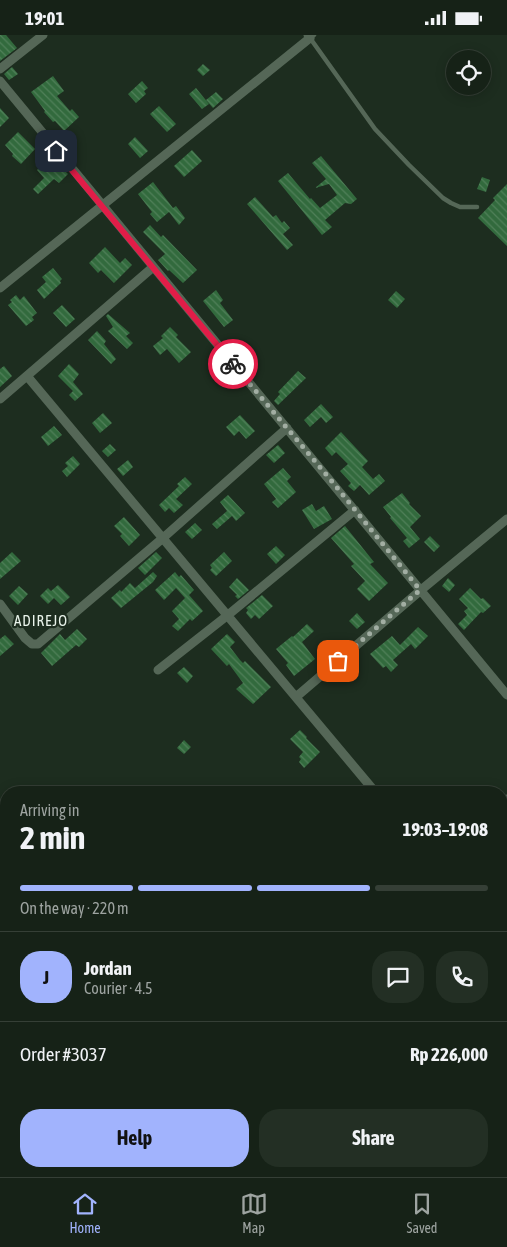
<!DOCTYPE html>
<html lang="en">
<head>
<meta charset="utf-8">
<style>
  body { margin:0; font-family:"Asap Condensed",sans-serif; background:#232f24; color:#f1f3f6; height:100vh; display:flex; flex-direction:column; font-size:19px; white-space:nowrap }
  * { box-sizing:border-box; margin:0 }
  p { font-size:16px; color:#9ea4a1 }
  .icon { flex:none; width:28px; height:28px; fill:none; stroke:currentColor; stroke-width:2; stroke-linecap:round; stroke-linejoin:round }
  .map { position:relative; flex:1; overflow:hidden }
  .panel { position:absolute; left:0px; top:751px; width:508px; height:391px; display:flex; flex-direction:column; background:#162217; border-radius:20px 20px 0 0; box-shadow:0 2px 12px #0003,0 0 0 1px #353f36 }
  .panel>* { flex:none }
  .fabs { position:absolute; left:446px; top:15px; display:grid; gap:10px }
  .fabs a { display:grid; place-items:center; width:45px; height:45px; border-radius:50%; background:#162217; box-shadow:0 2px 12px #0003,0 0 0 1px #353f36; font-size:25px }
  .pin { position:absolute; display:grid; place-items:center; width:42px; height:42px; color:#fff; margin:-21px; border-radius:10px; box-shadow:0 2px 8px #0006 }
  .courier { position:absolute; display:grid; place-items:center; width:50px; height:50px; margin:-25px; border:4px solid #e11d48; border-radius:50%; background:#fff; color:#222; box-shadow:0 1px 6px #0007 }
  .head em { font-style:normal; font-weight:700 }
  .head div { display:flex; flex-direction:column-reverse }
  .head { display:flex; align-items:center; justify-content:space-between; height:85px; padding:0 20px }
  h1 { font-size:32px; font-weight:700; line-height:38px }
  .bar { display:grid; grid-template-columns:repeat(4,1fr); gap:8px 5px; align-content:center; height:60px; padding:0 20px }
  .bar i { height:6px; border-radius:4px; background:#353f36 }
  .bar .current { background:#a1b3fd }
  .bar p { grid-column:span 4 }
  .line { display:flex; align-items:center; gap:12px; padding:0 20px; border-top:1px solid #353f36 }
  .line div { flex:1 }
  .round { display:grid; place-items:center; flex:none; width:52px; height:52px; border-radius:20px; background:#232f24 }
  .primary-button { display:flex; gap:10px; margin-top:auto; padding:10px 20px }
  .primary-button a { flex:1; height:58px; border-radius:20px; background:#a1b3fd; color:#111; font-size:20px; font-weight:700; line-height:58px; text-align:center }
  .primary-button a+a { background:#232f24; color:#f1f3f6 }
  .status { display:flex; justify-content:space-between; align-items:center; height:35px; padding:0 25px; background:#162217; direction:ltr }
  .status svg { height:14px; fill:currentColor }
  .dock { display:flex; justify-content:space-around; align-items:center; height:70px; border-top:1px solid #353f36; background:#162217; font-size:14px; color:#9ea4a1 }
  .dock a { display:grid; justify-items:center; gap:2px }
  .dock .current { color:#a1b3fd }
  .map>svg:first-child { display:block }
  .building { fill:url(#building-back-hatch) }
  .lines { fill:none; stroke-linecap:round; stroke-linejoin:round }
  .lane { stroke:#556757; stroke-width:4.5 }
  .street { stroke:#556757; stroke-width:9 }
  .done { stroke:#a2aea3; stroke-width:5; stroke-dasharray:0 9 }
  .route { stroke:#e11d48; stroke-width:6 }
  .labels { text-anchor:middle; dominant-baseline:central; stroke-width:4.5; stroke-linejoin:round; paint-order:stroke }
  .quarter-label { font-size:15px; letter-spacing:1px; fill:#e9f3ea; stroke:#1d2d1f }
</style>
</head>
<body>
<div class="status"><b>19:01</b><svg viewBox="0 0 49 12"><path d="M0 12V9h3v3zM5 12V6h3v6zM10 12V3h3v9zM15 12V0h3v12zM26 1h20v11H26zM47 4h2v5h-2z"/></svg></div>
<div class="map">
<svg width="507" height="1142" viewBox="0 0 507 1142">
  <defs>
    <pattern id="building-back-hatch" width="6" height="6" patternUnits="userSpaceOnUse" patternTransform="scale(1.25)"><rect width="6" height="6" fill="#326a3d"/><path d="M-1 5l2 2M0 0l6 6M5-1l2 2" fill="none" stroke="#508059"/></pattern>
  </defs>
  <rect width="100%" height="100%" fill="#1d2d1f"/>
  <path class="building" d="M0 0H6L17 13 0 26Z
    M203 29 210 35 203 41 197 35Z
    M12 32 18 39 9 45 4 39Z
    M53 41 64 56 57 61 70 76 72 74 79 82 64 96 55 86 53 87 44 77 45 76 31 57Z
    M142 46 148 53 144 56 146 59 136 68 128 59Z
    M196 53 209 69 202 74 189 59Z
    M216 57 223 64 213 73 206 65Z
    M159 71 176 89 167 97 150 79Z
    M0 73 9 83 0 92Z
    M18 97 35 114 21 129 12 121 13 119 5 110Z
    M135 102 148 116 140 123 128 109Z
    M192 115 202 126 184 142 174 131Z
    M321 121 357 164 351 169 345 168 325 185 332 192 322 200 278 146 288 138 310 164 311 163 320 173 337 160 329 149 315 153 326 144 312 128Z
    M45 127 53 136 59 130 68 139 59 148 54 144 38 159 33 154 44 143 37 135Z
    M482 142 490 145 486 157 477 154Z
    M153 147 173 173 176 171 185 183 179 190 169 177 157 187 150 179 152 177 138 159Z
    M507 149V211L478 183 495 165 493 163Z
    M255 162 273 182 276 180 282 188 284 186 290 193 283 199 293 210 287 215 247 169Z
    M150 190 161 202 163 200 197 235 183 248 169 235 168 236 158 225 165 219 143 197Z
    M105 212 120 228 125 223 132 230 114 248 101 235 98 238 89 228Z
    M53 233 62 244 60 246 61 248 44 264 37 255 46 247 42 242Z
    M216 255 223 265 220 268 233 285 224 292 203 266Z
    M396 256 405 264 397 273 388 265Z
    M16 260 20 265 24 261 37 278 32 282 34 285 26 291 8 270 12 267 10 265Z
    M62 270 75 284 66 292 53 278Z
    M108 279 130 298 126 301 133 308 127 314 108 296 113 292 106 281Z
    M170 292 178 300 176 302 191 317 179 328 167 314 160 320 153 311 163 303 161 301Z
    M97 296 106 306 104 309 116 324 111 329 88 305Z
    M69 329 79 339 73 347 83 359 75 366 69 360 73 356 58 341Z
    M4 331 12 341 0 352V334Z
    M298 336 306 343 278 370 274 366 280 359 278 357Z
    M321 369 333 382 326 388 321 382 310 392 304 385Z
    M103 378 112 388 100 398 92 388Z
    M240 380 255 396 246 404 239 396 234 401 226 392Z
    M54 391 62 400 48 411 41 402Z
    M341 397 368 426 362 432 373 444 379 439 385 446 369 460 360 450 354 456 348 451 351 448 340 436 348 429 336 417 332 421 325 413Z
    M110 409 116 415 108 422 102 416Z
    M278 410 285 418 274 428 266 420Z
    M73 421 80 429 67 442 62 436 68 431 65 428Z
    M128 425 133 432 123 441 117 434Z
    M283 433 291 442 287 446 296 457 278 473 272 467 276 464 264 449Z
    M185 442 192 449 176 464 183 470 174 478 169 473 165 477 159 470 179 451 177 449Z
    M402 458 410 468 409 469 421 481 410 492 420 504 409 513 403 506 407 503 390 483 391 482 383 472Z
    M228 460 245 478 236 486 232 481 217 494 212 489 227 476 220 467Z
    M312 469 316 476 324 471 332 484 314 494 302 475Z
    M124 482 140 500 129 511 120 501 122 499 114 491Z
    M195 488 202 495 192 504 185 497Z
    M345 491 374 527 370 529 388 548 369 566 357 554 365 546 351 531 354 529 331 503Z
    M430 501 440 511 434 517 424 507Z
    M276 511 285 520 276 529 267 519Z
    M12 517 21 526 0 544V528Z
    M156 517 162 523 145 540 138 533Z
    M224 517 232 526 216 541 210 535 212 533 210 530Z
    M153 537 157 541 153 547 121 573 111 563 120 555 121 557 130 548 135 553Z
    M175 537 179 542 181 540 194 555 189 560 203 576 192 586 190 584 178 596 172 591 179 584 172 576 185 563 176 553 164 565 155 555Z
    M237 543 249 555 238 564 235 561 237 560 229 552Z
    M448 543 455 550 449 557 442 551Z
    M58 550 70 562 61 570 54 563 48 569 40 561 48 553 51 556Z
    M19 551 28 559 18 570 9 561Z
    M470 553 481 564 483 563 491 571 483 578 481 577 464 595 458 589 467 580 464 576 468 573 459 564Z
    M262 560 273 571 259 584 255 580 251 584 246 578 248 575 246 573Z
    M357 578 365 587 357 594 349 586Z
    M307 589 314 596 302 607 315 624 294 641 286 630 288 628 276 614 292 601 293 602Z
    M418 592 428 601 415 614 411 609 393 625 398 630 391 637 386 631 383 633 370 619 392 601 400 610Z
    M77 594 87 604 79 612 76 610 52 631 41 618 60 599 65 605Z
    M227 599 235 607 230 612 240 625 243 628 245 626 271 652 253 669 236 654 243 648 229 629 227 631 211 614Z
    M5 600 14 609 0 621V604Z
    M184 632 193 641 187 648 177 638Z
    M300 695 307 702 306 703 320 717 304 733 299 727 301 724 299 722 303 717 290 704Z
    M184 705 191 712 184 719 177 713Z"/>
  <g class="lines">
    <path class="lane" d="M314 0 310 3 375 94 409 130 443 163 451 168 460 172H477"/>
    <path class="street" d="M0 34 43 0
      M0 46C168 252 339 454 507 660
      M0 253 310 3 308 0
      M27 341 376 758
      M0 364 152 233
      M0 569 25 603 32 609H38L163 503 287 393
      M158 635 228 580 355 475
      M296 662 421 555 507 484
      M501 769 507 764
      M501 906 507 913
      M40 1142 47 1136"/>
  </g>
  <g class="lines">
    <path class="done" d="M233 329 335 450 420 555 338 626"/>
    <path class="route" d="M56 116 233 329"/>
  </g>
  <g class="labels">
    <g class="quarter-label">
      <text x="41" y="585">ADIREJO</text>
    </g>
  </g>
</svg>
<div class="fabs">
<a><svg class="icon" aria-label="locate" viewBox="0 0 24 24"><circle cx="12" cy="12" r="6"/><path d="M12 2v4M12 18v4M2 12h4M18 12h4"/></svg></a>
</div>
<div class="pin" style="left:338px;top:626px;background:#ea580c"><svg class="icon" aria-label="bag" viewBox="0 0 24 24"><path d="M5 8h14l-1 12H6zM9 8a3 3 0 0 1 6 0"/></svg></div>
<div class="pin" style="left:56px;top:116px;background:#1f2937"><svg class="icon" aria-label="home" viewBox="0 0 24 24"><path d="M3 11l9-7 9 7M6 9v11h12V9"/></svg></div>
<div class="courier" style="left:233px;top:329px"><svg class="icon" aria-label="bike" viewBox="0 0 24 24"><circle cx="6" cy="16" r="4"/><circle cx="18" cy="16" r="4"/><path d="M6 16l4-8h5l3 8M10 8l3 8H6M13 5h3"/></svg></div>
<section class="panel">
<div class="head"><div><h1>2 min</h1><p>Arriving in</p></div><em>19:03–19:08</em></div>
<div class="bar"><i class="current"></i><i class="current"></i><i class="current"></i><i></i><p>On the way · 220 m</p></div>
<div class="line" style="height:90px"><b class="round" style="background:#a1b3fd;color:#111">J</b><div><b>Jordan</b><p>Courier · 4.5</p></div><a class="round"><svg class="icon" aria-label="chat" viewBox="0 0 24 24"><path d="M4 5h16v11H9l-5 4z"/></svg></a><a class="round"><svg class="icon" aria-label="phone" viewBox="0 0 24 24"><path d="M5 4h4l2 5-3 2q2 4 5 5l2-3 5 2v4C11 20 4 13 5 4z"/></svg></a></div>
<div class="line" style="height:65px"><div>Order #3037</div><b>Rp 226,000</b></div>
<div class="primary-button"><a>Help</a><a>Share</a></div>
</section>
</div>
<nav class="dock">
<a class="current"><svg class="icon" aria-label="home" viewBox="0 0 24 24"><path d="M3 11l9-7 9 7M6 9v11h12V9"/></svg>Home</a>
<a><svg class="icon" aria-label="map" viewBox="0 0 24 24"><path d="M3 6l6-2 6 2 6-2v14l-6 2-6-2-6 2zM9 4v14M15 6v14"/></svg>Map</a>
<a><svg class="icon" aria-label="saved" viewBox="0 0 24 24"><path d="M7 4h10v16l-5-4-5 4z"/></svg>Saved</a>
</nav>
</body>
</html>
